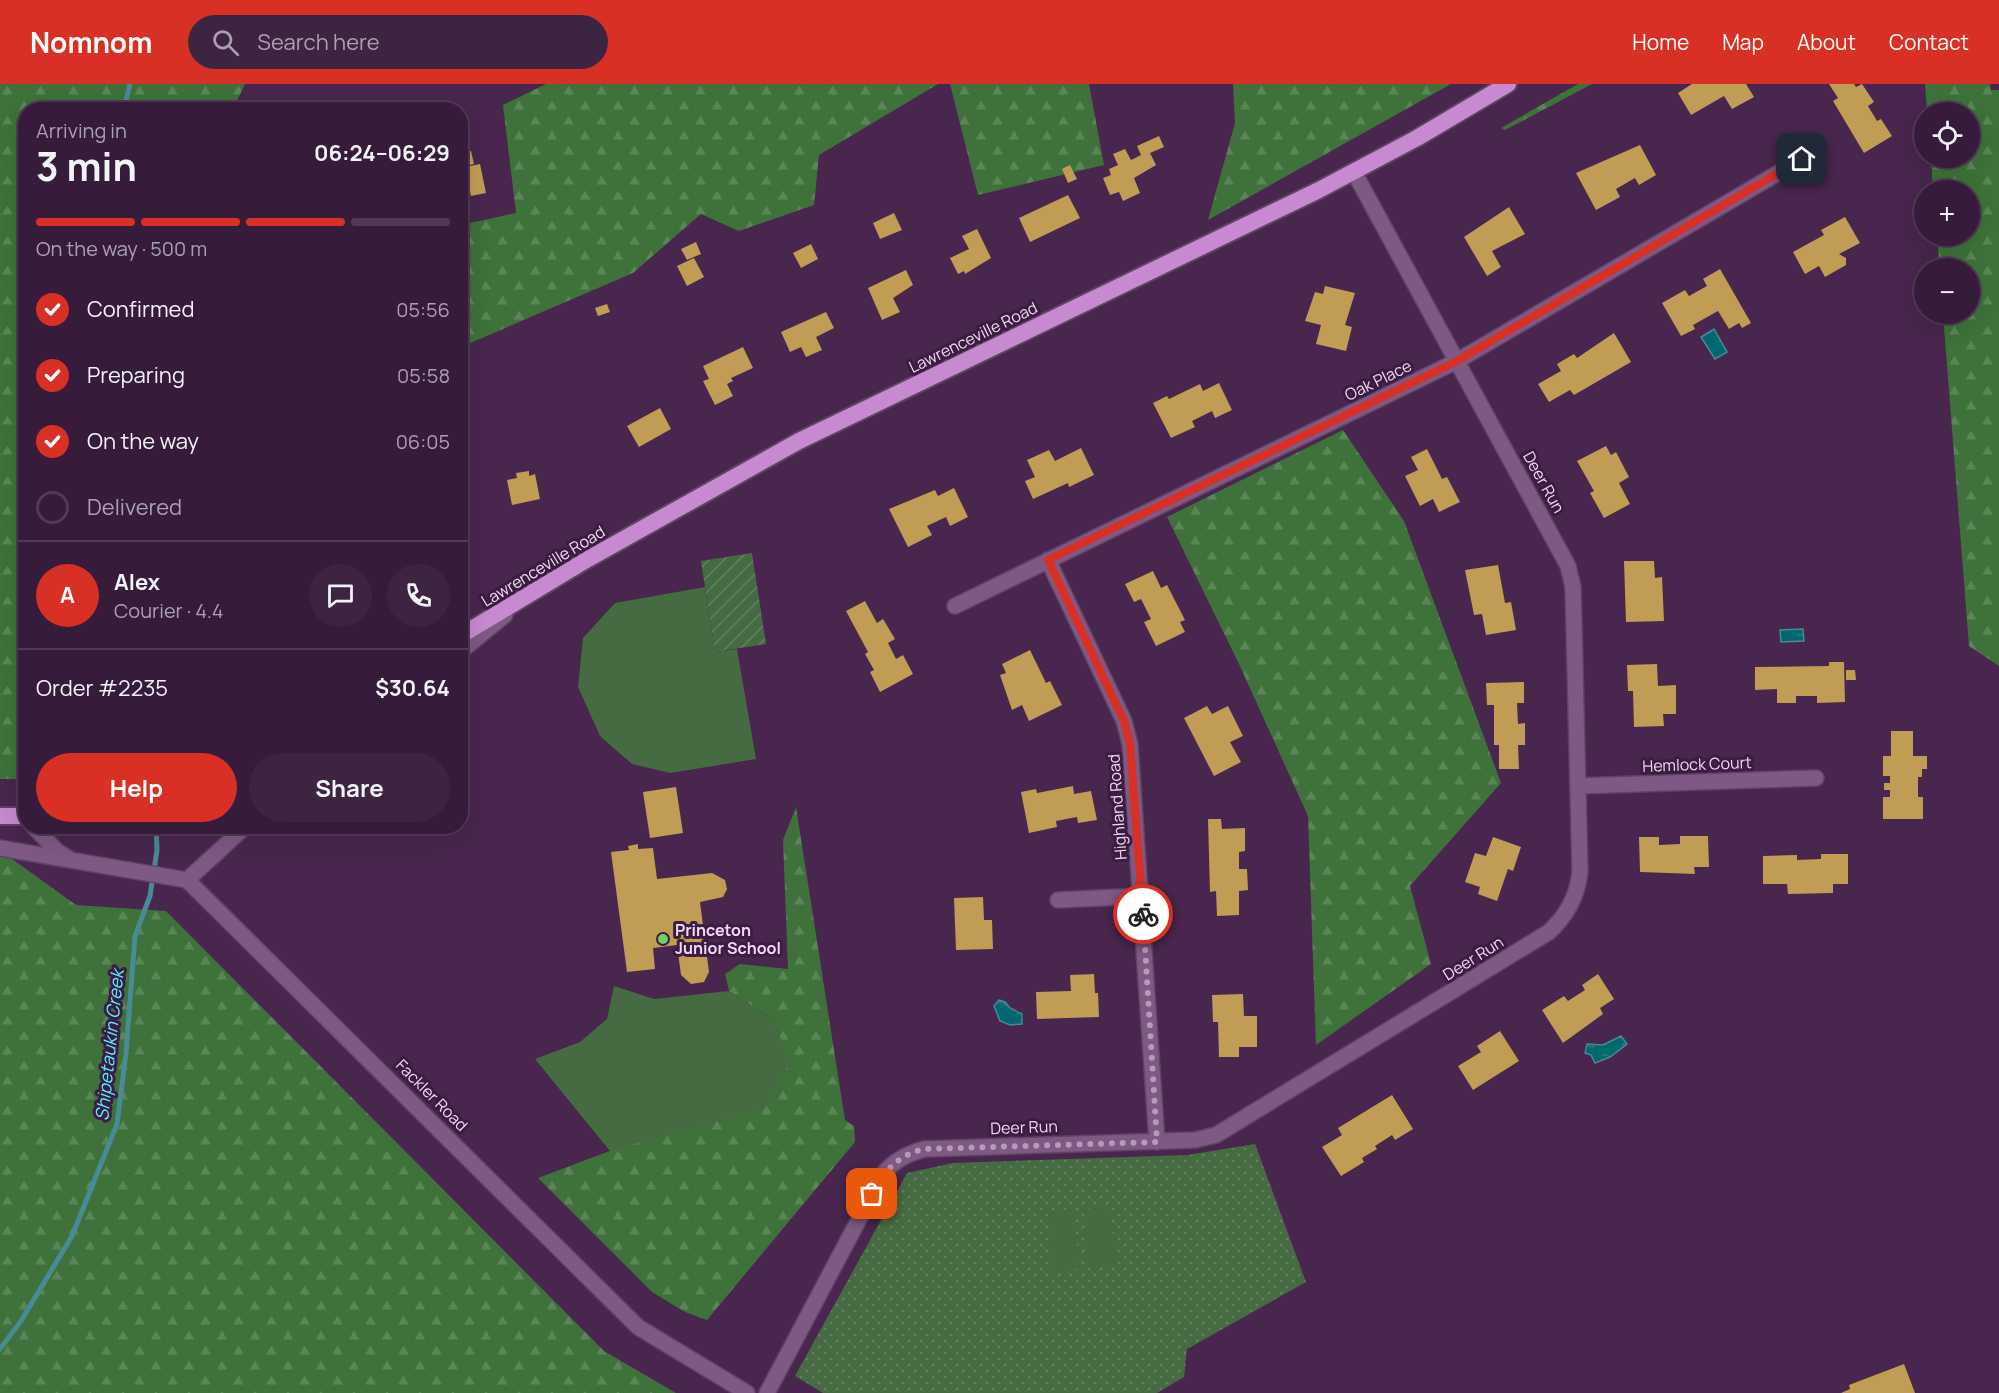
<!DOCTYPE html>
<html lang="en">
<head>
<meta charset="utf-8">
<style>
  body { margin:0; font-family:Manrope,sans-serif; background:#3d2542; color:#f1f3f6; height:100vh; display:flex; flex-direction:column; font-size:22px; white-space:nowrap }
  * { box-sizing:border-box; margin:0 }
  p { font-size:20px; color:#aaa1af }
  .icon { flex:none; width:33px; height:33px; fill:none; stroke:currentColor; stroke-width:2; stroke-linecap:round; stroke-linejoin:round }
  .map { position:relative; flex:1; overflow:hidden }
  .details { position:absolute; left:18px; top:18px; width:450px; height:732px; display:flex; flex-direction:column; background:#361c3a; border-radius:24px; box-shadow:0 6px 24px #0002,0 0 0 2px #503a54 }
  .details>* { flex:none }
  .tools { position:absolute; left:1914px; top:18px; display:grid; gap:12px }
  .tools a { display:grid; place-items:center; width:66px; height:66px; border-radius:50%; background:#361c3a; box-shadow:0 6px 24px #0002,0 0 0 2px #503a54; font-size:30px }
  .pin { position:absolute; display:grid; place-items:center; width:51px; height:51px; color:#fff; margin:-26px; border-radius:12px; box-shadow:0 3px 9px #0006 }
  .courier { position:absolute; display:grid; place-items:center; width:60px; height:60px; margin:-30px; border:4px solid #d93025; border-radius:50%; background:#fff; color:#222; box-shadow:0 2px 8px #0007 }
  .summary em { font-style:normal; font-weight:700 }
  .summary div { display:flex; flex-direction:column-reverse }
  .summary { display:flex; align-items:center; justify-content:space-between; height:102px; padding:0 18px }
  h1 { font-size:39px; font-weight:700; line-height:45px }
  .bar { display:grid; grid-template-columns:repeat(4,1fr); gap:9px 6px; align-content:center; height:72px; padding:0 18px }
  .bar i { height:8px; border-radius:4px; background:#503a54 }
  .bar .current { background:#d93025 }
  .bar p { grid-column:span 4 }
  .line { display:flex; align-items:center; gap:15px; padding:0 18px; border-top:2px solid #503a54 }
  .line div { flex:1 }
  .round { display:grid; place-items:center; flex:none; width:63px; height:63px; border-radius:32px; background:#3d2542 }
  ol { padding:0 18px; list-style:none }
  li { display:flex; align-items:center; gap:18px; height:66px }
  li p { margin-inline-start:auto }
  li .icon { padding:6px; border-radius:50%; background:#d93025; color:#fff; stroke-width:4 }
  li:last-child { color:#aaa1af }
  li i { width:33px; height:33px; border:3px solid #503a54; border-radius:50% }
  .button { display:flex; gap:12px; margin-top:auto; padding:12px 18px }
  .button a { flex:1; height:69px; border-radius:36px; background:#d93025; color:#fff; font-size:24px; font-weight:700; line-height:69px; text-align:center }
  .button a+a { background:#3d2542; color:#f1f3f6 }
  header { display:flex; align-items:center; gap:36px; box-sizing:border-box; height:84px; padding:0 30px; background:#d93025; color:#fff }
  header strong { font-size:28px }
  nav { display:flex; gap:33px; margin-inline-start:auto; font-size:21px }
  .search { width:420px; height:54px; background:#3d2542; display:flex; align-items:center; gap:15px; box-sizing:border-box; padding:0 21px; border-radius:33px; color:#aaa1af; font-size:22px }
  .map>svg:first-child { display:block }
  .grass { fill:url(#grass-dots) }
  .forest { fill:url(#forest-firs) }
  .garden { fill:url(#garden-furrows) }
  .pitch { fill:#466b42 }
  .water { fill:url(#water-ripples); stroke:#488a96; stroke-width:1.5 }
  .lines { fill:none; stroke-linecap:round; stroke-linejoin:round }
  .stream { stroke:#488a96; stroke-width:5 }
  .building { fill:#c19c54 }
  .minor-casing { stroke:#5f4264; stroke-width:18 }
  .tertiary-casing { stroke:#5f4264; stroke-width:18 }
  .trunk-casing { stroke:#5f4264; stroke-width:20 }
  .minor { stroke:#7e5983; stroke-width:15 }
  .tertiary { stroke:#7e5983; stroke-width:15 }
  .trunk { stroke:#c789cf; stroke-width:16 }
  .done { stroke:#b59bb8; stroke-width:6; stroke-dasharray:0 10.8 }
  .route { stroke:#d93025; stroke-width:8 }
  .poi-dot { fill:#6bd363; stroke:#3d1c42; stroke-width:2 }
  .labels { text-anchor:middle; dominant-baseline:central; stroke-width:6; stroke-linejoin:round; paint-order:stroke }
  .street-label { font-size:16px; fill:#efdaf2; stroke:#3d1c42 }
  .poi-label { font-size:16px; font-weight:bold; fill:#efdaf2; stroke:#3d1c42; text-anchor:start }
  .water-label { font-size:18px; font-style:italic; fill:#53f3ff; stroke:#3d1c42 }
</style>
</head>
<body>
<header>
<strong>Nomnom</strong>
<div class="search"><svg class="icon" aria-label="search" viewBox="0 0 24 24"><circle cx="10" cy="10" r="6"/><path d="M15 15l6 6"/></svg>Search here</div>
<nav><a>Home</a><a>Map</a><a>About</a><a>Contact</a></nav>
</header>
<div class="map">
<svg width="1999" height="1309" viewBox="0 0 1999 1309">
  <defs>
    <pattern id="grass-dots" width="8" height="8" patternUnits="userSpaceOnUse" patternTransform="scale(1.5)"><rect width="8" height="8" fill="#466b42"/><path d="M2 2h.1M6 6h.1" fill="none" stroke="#61805e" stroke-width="1.8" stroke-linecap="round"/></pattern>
    <pattern id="forest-firs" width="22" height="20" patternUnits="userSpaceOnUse" patternTransform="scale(1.5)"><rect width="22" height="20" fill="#3e723a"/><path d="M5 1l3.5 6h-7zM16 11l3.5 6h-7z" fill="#5a8657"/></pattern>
    <pattern id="garden-furrows" width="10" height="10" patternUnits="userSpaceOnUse" patternTransform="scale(1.5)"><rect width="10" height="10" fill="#466b42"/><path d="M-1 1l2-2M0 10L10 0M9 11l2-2" fill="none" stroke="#61805e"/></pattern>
    <pattern id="water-ripples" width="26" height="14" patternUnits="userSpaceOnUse" patternTransform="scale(1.5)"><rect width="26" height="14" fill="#00686f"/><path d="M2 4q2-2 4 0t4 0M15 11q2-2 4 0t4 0" fill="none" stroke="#267d84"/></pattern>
  </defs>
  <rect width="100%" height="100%" fill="#48264d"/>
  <path class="grass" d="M1255 1060 1306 1198 1187 1265 1184 1293 1157 1309H823L795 1292 907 1089 953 1079 1188 1071Z"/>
  <path class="forest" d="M0 0H245L233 25 26 26 25 695H0Z
    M546 0H938L819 71 814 121 739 147 701 130 633 189 461 263V141L516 129 503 21Z
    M950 0H1089L1104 81 978 111Z
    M1233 0H1451L1208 136 1235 39Z
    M1578 0H1592L1505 46 1501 44Z
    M1925 0H1990L1991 6H1999V582L1969 562 1943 230H1970V184H1940L1937 152H1970V106H1933L1931 74H1970V28H1927Z
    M1343 346 1404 437 1501 699 1410 802 1431 880 1316 961 1308 732 1239 580 1167 433Z
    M796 723 845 1036 854 1042 855 1058 707 1236 685 1228 652 1208 538 1094 631 1059 773 936 729 907 725 890 740 880 788 885 783 756Z
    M0 772H8L76 821 166 827 604 1267 676 1309H0Z"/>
  <path class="garden" d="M752 469 766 560 715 568 701 477Z"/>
  <path class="pitch" d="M705 503 715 568 737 565 756 675 670 689 632 680 600 652 578 603 583 554 615 519Z
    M614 902 654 915 729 907 773 936 790 978 764 1024 610 1067 535 975 580 958 607 935Z
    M1111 1123 1115 1182 1088 1184 1084 1125Z
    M1074 1125 1079 1185 1052 1187 1048 1127Z"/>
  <path class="water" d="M1714 245 1727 268 1715 275 1701 253Z
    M1803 545 1804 557 1781 558 1780 546Z
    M999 916 1005 918 1010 924 1022 930V940L1010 941 1000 937 994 922Z
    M1621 952 1627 960 1610 973 1595 979 1591 971 1585 969 1587 960 1603 961Z"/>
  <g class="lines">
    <path class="stream" d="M124 26 130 0
      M0 1265 21 1237 72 1152 117 1040 126 969 135 852 150 812 157 766 156 742"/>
  </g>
  <path class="building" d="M1692 0H1746L1754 13 1732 25 1724 12 1691 31 1678 9Z
    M1829 0H1854L1856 3 1862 0 1874 18 1868 22 1877 37 1881 35 1892 52 1864 69 1833 17 1838 14Z
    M1159 52 1164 63 1150 69 1156 81 1134 94 1140 109 1123 117 1119 108 1110 111 1103 94 1111 91 1109 85 1118 81 1113 70 1125 65 1131 76 1141 71 1137 62Z
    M1640 61 1656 91 1639 101 1635 94 1616 105 1620 113 1596 126 1576 89Z
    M471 67 474 80 465 82 463 68Z
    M480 80 486 109 471 112 465 83Z
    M1070 81 1077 95 1068 99 1062 85Z
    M1068 111 1080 134 1030 158 1019 134Z
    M1509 123 1525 150 1492 167 1501 183 1487 192 1464 153Z
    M894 129 902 146 880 155 873 139Z
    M1845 133 1860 159 1839 170 1846 174V181L1825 193 1819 182 1805 190 1793 168 1824 151 1821 146Z
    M977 145 991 174 965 190 964 187 958 190 950 174 969 165 962 152Z
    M696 158 701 170 687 176 681 165Z
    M811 160 818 175 801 184 793 169Z
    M694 174 704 193 687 202 677 182Z
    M1720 185 1751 239 1742 244 1739 239 1729 245 1718 227 1693 241 1695 245 1681 252 1662 219 1685 206 1689 212 1707 202 1703 195Z
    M906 186 913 201 893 214 900 228 882 236 868 204Z
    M1325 202 1355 209 1345 241 1352 243 1346 267 1316 260 1321 241 1305 237 1315 208 1323 210Z
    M607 220 610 228 598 232 595 224Z
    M826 228 834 244 816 253 822 266 806 273 801 263 790 268 781 248Z
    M1614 249 1631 278 1574 311 1570 306 1549 318 1538 300 1561 287 1557 280 1574 270 1577 274Z
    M743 263 753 284 731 294 733 297 727 300 733 312 715 321 703 297 709 295 703 282Z
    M1219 299 1232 326 1215 334 1212 327 1192 337 1195 343 1171 354 1153 319 1167 312 1169 315 1200 300 1203 307Z
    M660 324 671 345 639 363 627 342Z
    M1606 362 1611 371 1616 368 1629 393 1619 399 1630 420 1604 434 1590 409 1594 407 1577 377Z
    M1081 364 1094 391 1069 403 1068 399 1033 415 1025 397 1035 393 1027 376 1049 366 1055 377Z
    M1427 365 1442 395 1447 393 1460 418 1439 428 1433 415 1420 422 1405 392 1418 386 1411 373Z
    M529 387V392L535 390 540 415 512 421 507 396 517 394 516 389Z
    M954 404 968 433 950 442 946 433 927 442 932 451 908 463 889 425 935 406 938 412Z
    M1624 477H1654L1655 494 1662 493 1664 537 1626 538Z
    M1498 481 1505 519 1511 518 1516 546 1486 551 1482 530 1474 531 1465 486Z
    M1153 487 1161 504 1167 501 1185 536 1180 538 1185 548 1156 562 1144 538 1151 535 1141 515 1134 518 1125 500Z
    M865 517 877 539 883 535 895 555 888 559 896 575 903 571 913 590 880 608 870 588 874 586 865 570 868 568 846 527Z
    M1030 566 1046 599 1050 597 1062 621 1029 637 1022 621 1012 626 1000 591 1006 589 1002 580Z
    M1829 578H1844L1845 618 1817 619V612H1796V619H1777V605L1755 606V583L1829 582Z
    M1657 580 1658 602 1676 601V630H1663L1664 642 1634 643 1633 607H1628L1627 581Z
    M1846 586H1855L1856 596H1846Z
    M1524 598V619H1517L1518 640 1525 639V661H1518L1519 685H1499V661H1494V621H1487L1486 599Z
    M1207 622 1212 630 1228 622 1243 652 1230 658 1241 678 1214 692 1184 634Z
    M1891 647H1913V672H1927V685H1922V693H1918V713H1923V735H1883V713H1890V706H1884V699H1890V692H1883V672H1891Z
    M1073 702 1074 710 1091 707 1097 736 1078 739 1077 733 1056 737 1057 743 1029 749 1021 708 1036 705 1037 709Z
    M676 703 683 749 650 754 643 708Z
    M1208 735H1221L1222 745 1245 744V767L1239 768V785H1247L1248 806 1239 807V831L1217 832 1216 807 1210 808Z
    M1680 752H1708L1709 783H1694L1695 790 1640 788 1639 753H1659V761L1680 760Z
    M1493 753 1521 763 1513 787 1508 785 1497 817 1478 810 1480 803 1465 798 1475 769 1486 772Z
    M638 760V765L653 764 657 795 712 789 725 796 727 805 723 813 700 818 709 888 704 898 691 900 681 891 677 861 653 864 655 885 627 888 611 768 629 766 628 762Z
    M1821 770H1848V800H1833V809L1788 810 1787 800H1763V772L1797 771V776L1821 775Z
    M983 813 984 836H992L993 865 956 866 954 814Z
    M1094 890 1095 909H1098L1099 933 1037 935 1036 908 1071 907 1070 891Z
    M1598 890 1614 915 1600 924 1603 930 1563 959 1542 926 1564 912 1568 917 1585 906 1582 901Z
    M1243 910 1244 932H1257V963H1239V973H1219L1218 938H1213L1212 911Z
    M1500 947 1519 977 1473 1006 1458 982 1481 968 1477 962Z
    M1392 1011 1413 1045 1395 1056 1392 1051 1375 1062 1377 1065 1362 1074 1364 1078 1341 1092 1322 1063 1342 1051 1338 1044Z
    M1904 1280 1915 1309H1841L1850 1305 1849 1301Z"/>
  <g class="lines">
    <defs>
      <path id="minor" d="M1048 476 1124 637 1130 660 1157 1058
        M955 522 1457 277 1802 75
        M460 568 505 531
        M1578 702 1816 694
        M187 796 246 742
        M1058 816 1141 812
        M767 1309 883 1090C895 1076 907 1070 924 1065L1195 1056 1216 1051 1549 848C1567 831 1577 813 1580 788L1573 503 1568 482 1354 88"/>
      <path id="tertiary" d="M33 742 57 767 68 774
        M0 764 187 796 638 1243 747 1309"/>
      <path id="trunk" d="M460 552 588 475 799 357 1317 107 1417 54 1508 0
        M0 732H26"/>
    </defs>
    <use href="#minor" class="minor-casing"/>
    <use href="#tertiary" class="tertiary-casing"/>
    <use href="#trunk" class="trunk-casing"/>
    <use href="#minor" class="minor"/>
    <use href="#tertiary" class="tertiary"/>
    <use href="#trunk" class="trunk"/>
  </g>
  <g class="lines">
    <path class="done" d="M872 1110C885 1086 897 1072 924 1065L1157 1058 1143 830"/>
    <path class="route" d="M1143 830 1130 660 1124 637 1048 476 1457 277 1802 75"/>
  </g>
  <circle class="poi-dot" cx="663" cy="855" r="6"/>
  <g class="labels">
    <g class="street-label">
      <text transform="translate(973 253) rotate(-26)">Lawrenceville Road</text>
      <text transform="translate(1378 296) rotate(-26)">Oak Place</text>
      <text transform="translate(1544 398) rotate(61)">Deer Run</text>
      <text transform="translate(543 482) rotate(-31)">Lawrenceville Road</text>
      <text transform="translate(1697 680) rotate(-2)">Hemlock Court</text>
      <text transform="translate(1117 723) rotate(-94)">Highland Road</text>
      <text transform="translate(1473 874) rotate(-32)">Deer Run</text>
      <text transform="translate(432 1011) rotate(45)">Fackler Road</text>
      <text transform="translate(1024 1043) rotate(-2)">Deer Run</text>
    </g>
    <g class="poi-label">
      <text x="675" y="846">Princeton<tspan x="675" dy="18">Junior School</tspan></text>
    </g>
    <g class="water-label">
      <text transform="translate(109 961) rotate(-84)">Shipetaukin Creek</text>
    </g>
  </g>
</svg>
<div class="tools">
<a><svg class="icon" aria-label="locate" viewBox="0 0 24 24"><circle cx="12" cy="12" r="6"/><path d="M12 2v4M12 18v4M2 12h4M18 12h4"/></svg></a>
<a>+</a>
<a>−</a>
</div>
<div class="pin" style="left:872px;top:1110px;background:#ea580c"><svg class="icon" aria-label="bag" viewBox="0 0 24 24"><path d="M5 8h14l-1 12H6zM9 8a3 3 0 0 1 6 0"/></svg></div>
<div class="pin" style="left:1802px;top:75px;background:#1f2937"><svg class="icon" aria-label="home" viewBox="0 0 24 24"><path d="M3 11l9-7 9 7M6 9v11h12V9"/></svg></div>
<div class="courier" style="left:1143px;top:830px"><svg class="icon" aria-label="bike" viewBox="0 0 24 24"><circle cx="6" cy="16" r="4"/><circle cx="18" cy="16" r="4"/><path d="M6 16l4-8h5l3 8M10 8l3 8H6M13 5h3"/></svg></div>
<section class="details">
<div class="summary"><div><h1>3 min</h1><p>Arriving in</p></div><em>06:24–06:29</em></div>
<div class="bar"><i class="current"></i><i class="current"></i><i class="current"></i><i></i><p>On the way · 500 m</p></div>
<ol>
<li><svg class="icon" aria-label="check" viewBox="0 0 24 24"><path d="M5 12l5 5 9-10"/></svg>Confirmed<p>05:56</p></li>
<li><svg class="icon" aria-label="check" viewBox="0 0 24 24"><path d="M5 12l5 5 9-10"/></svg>Preparing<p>05:58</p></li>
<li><svg class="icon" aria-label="check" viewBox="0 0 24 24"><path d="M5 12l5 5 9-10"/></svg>On the way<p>06:05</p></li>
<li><i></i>Delivered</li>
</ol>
<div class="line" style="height:108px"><b class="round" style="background:#d93025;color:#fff">A</b><div><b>Alex</b><p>Courier · 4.4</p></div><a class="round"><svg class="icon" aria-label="chat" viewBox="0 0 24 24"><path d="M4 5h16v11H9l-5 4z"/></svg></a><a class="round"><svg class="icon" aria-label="phone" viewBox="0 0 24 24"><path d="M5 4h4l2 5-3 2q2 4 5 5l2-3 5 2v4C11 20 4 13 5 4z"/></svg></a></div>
<div class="line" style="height:78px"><div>Order #2235</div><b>$30.64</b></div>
<div class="button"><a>Help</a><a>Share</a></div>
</section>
</div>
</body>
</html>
